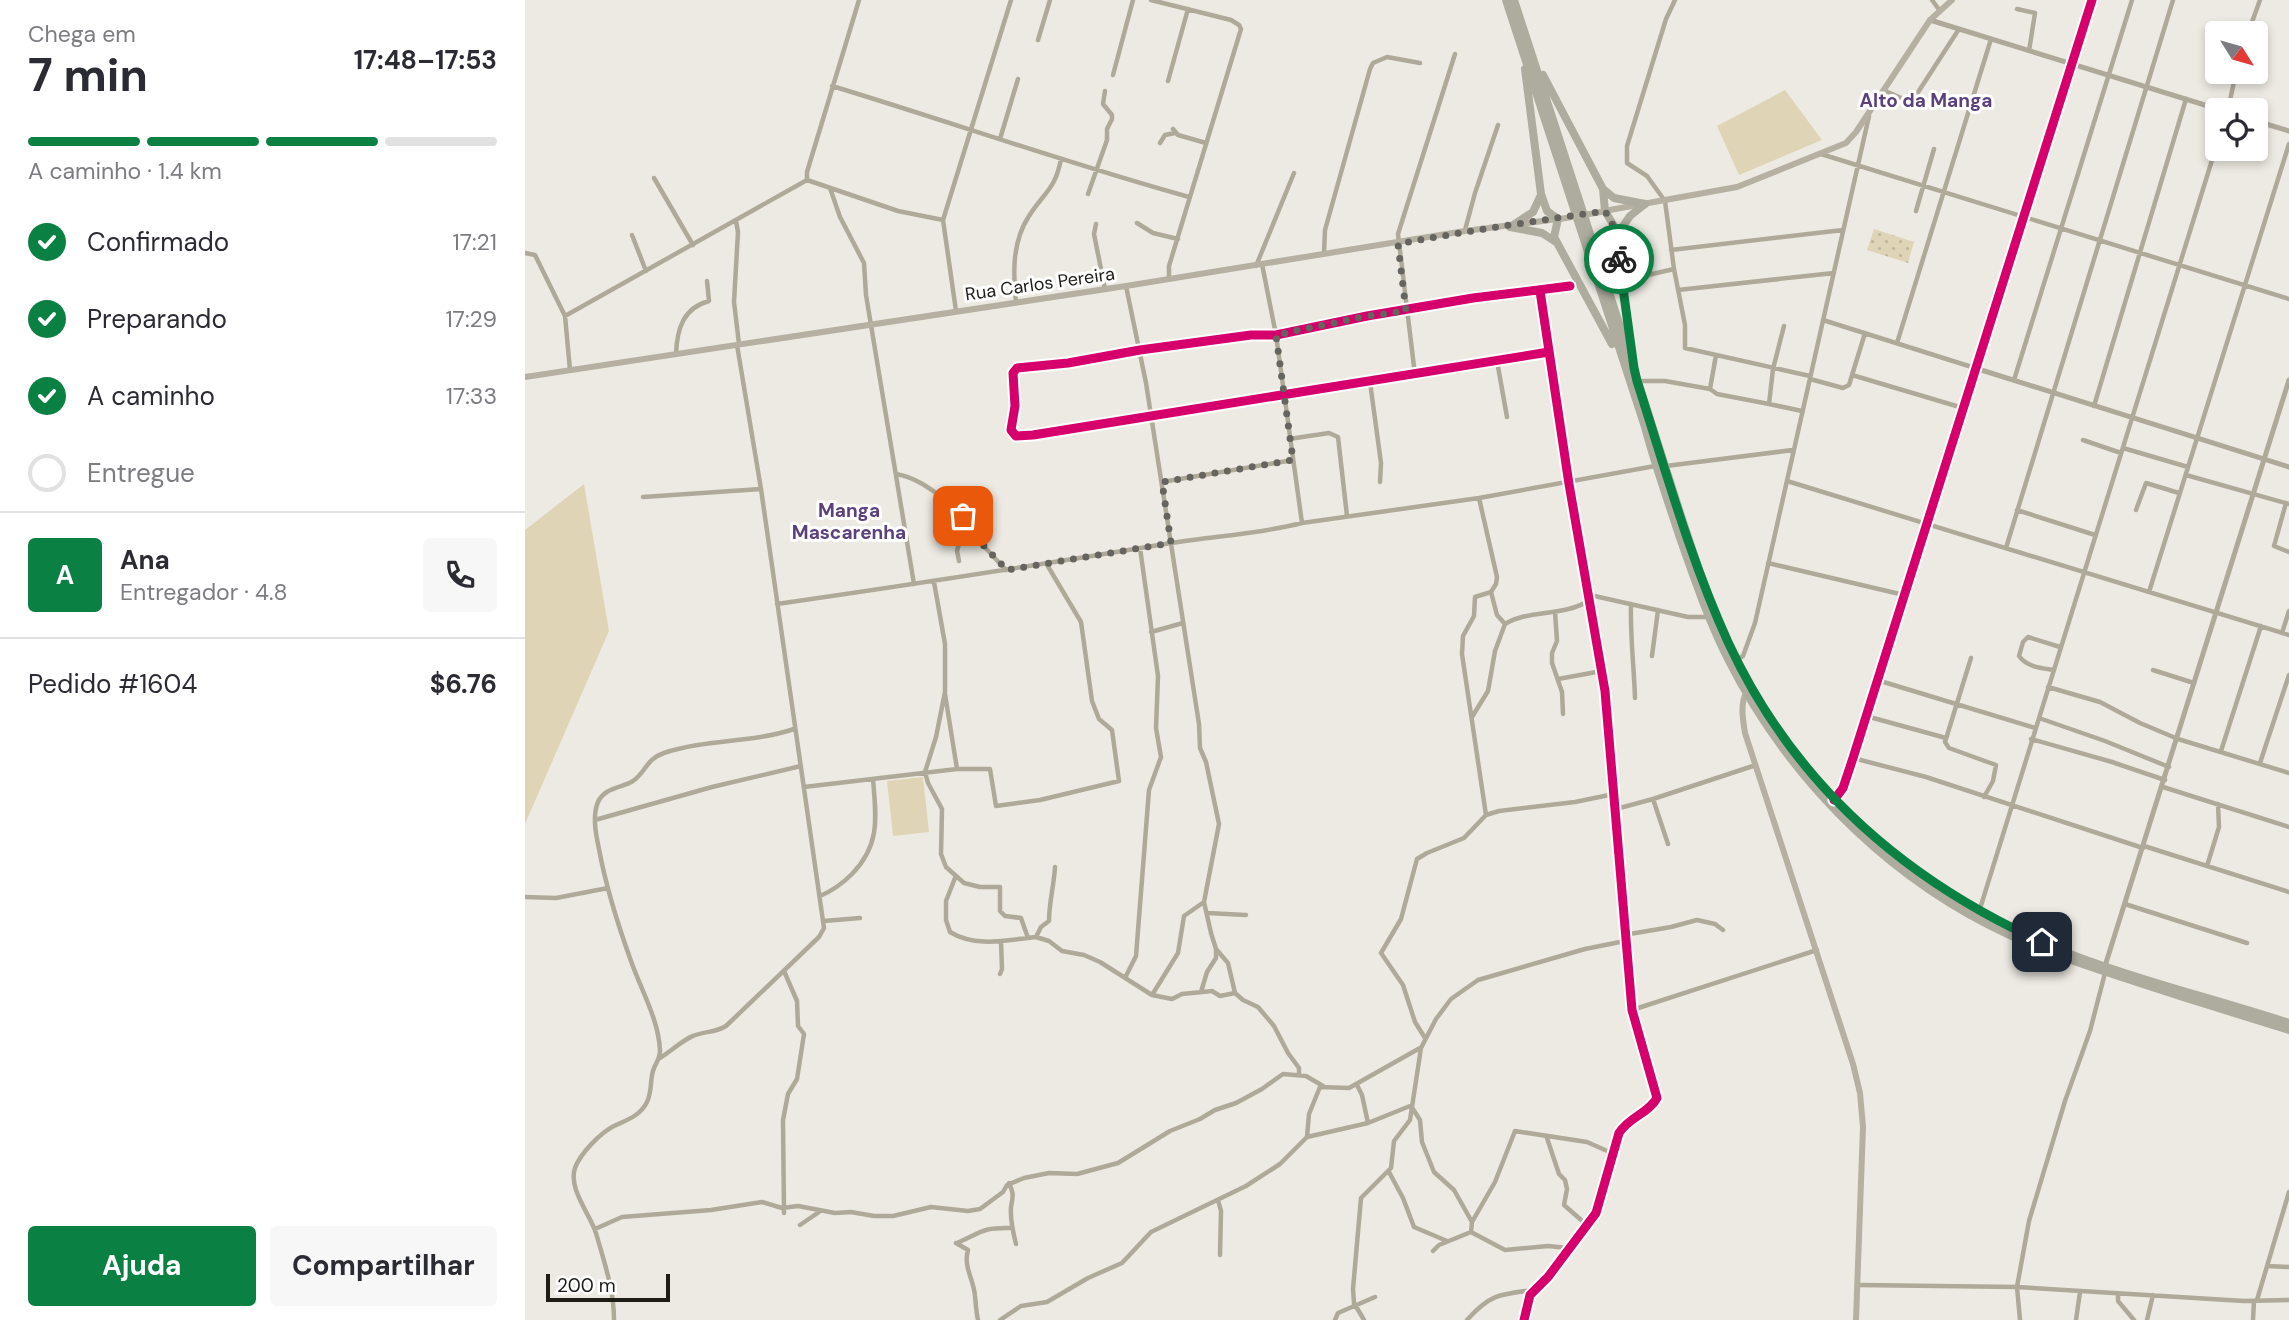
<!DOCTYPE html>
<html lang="pt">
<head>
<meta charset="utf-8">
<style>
  body { margin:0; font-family:"DM Sans",sans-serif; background:#f7f7f7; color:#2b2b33; height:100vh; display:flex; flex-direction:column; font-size:26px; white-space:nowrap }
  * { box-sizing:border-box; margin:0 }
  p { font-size:23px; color:#7c7c81 }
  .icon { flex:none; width:38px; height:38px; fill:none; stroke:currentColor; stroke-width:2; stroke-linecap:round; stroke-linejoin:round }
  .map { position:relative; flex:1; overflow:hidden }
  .drawer { display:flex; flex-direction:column; background:#fff; width:525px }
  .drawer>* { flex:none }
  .needle { width:46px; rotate:127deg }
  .tools { position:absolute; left:1680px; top:21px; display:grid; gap:14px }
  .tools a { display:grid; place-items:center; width:63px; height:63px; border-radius:7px; background:#fff; box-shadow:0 4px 10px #0003; font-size:35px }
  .scale { position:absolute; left:21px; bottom:18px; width:124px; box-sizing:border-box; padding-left:7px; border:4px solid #1d1c17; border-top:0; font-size:19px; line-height:24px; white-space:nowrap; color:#1d1c17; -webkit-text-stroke:5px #fff; paint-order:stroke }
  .pin { position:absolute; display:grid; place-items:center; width:60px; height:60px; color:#fff; margin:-30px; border-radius:14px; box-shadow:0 4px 10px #0006 }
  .courier { position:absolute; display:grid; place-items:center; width:70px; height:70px; margin:-35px; border:5px solid #0b8043; border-radius:50%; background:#fff; color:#222; box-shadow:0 2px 9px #0007 }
  .head em { font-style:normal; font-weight:700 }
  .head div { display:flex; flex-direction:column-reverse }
  .head { display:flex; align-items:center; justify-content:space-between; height:119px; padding:0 28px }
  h1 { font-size:46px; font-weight:700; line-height:52px }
  .bar { display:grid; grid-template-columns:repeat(4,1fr); gap:10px 7px; align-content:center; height:84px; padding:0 28px }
  .bar i { height:9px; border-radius:5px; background:#e1e1e2 }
  .bar .active { background:#0b8043 }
  .bar p { grid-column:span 4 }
  .line { display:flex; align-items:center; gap:18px; padding:0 28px; border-top:2px solid #e1e1e2 }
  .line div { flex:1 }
  .round { display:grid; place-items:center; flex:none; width:74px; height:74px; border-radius:7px; background:#f7f7f7 }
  ol { padding:0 28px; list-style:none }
  li { display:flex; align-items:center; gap:21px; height:77px }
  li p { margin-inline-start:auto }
  li .icon { padding:7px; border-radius:50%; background:#0b8043; color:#fff; stroke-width:4 }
  li:last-child { color:#7c7c81 }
  li i { width:38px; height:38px; border:4px solid #e1e1e2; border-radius:50% }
  .action { display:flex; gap:14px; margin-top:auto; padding:14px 28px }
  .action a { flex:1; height:80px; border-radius:7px; background:#0b8043; color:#fff; font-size:28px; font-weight:700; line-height:80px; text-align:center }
  .action a+a { background:#f7f7f7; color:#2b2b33 }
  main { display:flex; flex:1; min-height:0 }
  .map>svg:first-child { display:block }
  .green { fill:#dfd5b6 }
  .park { fill:url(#park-dots) }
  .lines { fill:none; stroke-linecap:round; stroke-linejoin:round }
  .minor { stroke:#afa99a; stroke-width:4.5 }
  .tertiary { stroke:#afa99a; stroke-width:5 }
  .secondary { stroke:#b5b0a1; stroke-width:6 }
  .trunk { stroke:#aeac9e; stroke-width:8 }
  .secondary-bridge { stroke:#b5b0a1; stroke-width:6 }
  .cycleway-casing { stroke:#fff; stroke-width:13 }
  .cycleway { stroke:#d6006c; stroke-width:9 }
  .done { stroke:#65645e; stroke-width:7; stroke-dasharray:0 12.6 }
  .route { stroke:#0b8043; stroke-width:9 }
  .labels { text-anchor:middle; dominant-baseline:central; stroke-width:6; stroke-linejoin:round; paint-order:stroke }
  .street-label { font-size:18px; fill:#1d1c17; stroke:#fff }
  .neighbourhood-label { font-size:19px; font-weight:bold; fill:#5a407c; stroke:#fff }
</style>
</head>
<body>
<main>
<section class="drawer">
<div class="head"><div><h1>7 min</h1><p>Chega em</p></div><em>17:48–17:53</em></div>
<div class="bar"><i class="active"></i><i class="active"></i><i class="active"></i><i></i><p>A caminho · 1.4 km</p></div>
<ol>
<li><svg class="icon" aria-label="check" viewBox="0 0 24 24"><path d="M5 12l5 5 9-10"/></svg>Confirmado<p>17:21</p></li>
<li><svg class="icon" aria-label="check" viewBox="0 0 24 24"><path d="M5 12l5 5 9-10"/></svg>Preparando<p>17:29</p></li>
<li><svg class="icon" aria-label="check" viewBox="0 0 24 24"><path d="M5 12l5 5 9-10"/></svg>A caminho<p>17:33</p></li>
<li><i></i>Entregue</li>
</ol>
<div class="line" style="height:126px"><b class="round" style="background:#0b8043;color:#fff">A</b><div><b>Ana</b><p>Entregador · 4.8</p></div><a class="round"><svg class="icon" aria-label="phone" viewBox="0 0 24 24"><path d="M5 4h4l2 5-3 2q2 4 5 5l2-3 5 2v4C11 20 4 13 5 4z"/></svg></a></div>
<div class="line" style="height:91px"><div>Pedido #1604</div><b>$6.76</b></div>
<div class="action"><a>Ajuda</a><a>Compartilhar</a></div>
</section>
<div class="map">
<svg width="1764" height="1320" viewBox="0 0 1764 1320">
  <defs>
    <pattern id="park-dots" width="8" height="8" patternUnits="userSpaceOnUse" patternTransform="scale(1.75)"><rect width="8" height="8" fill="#dfd5b6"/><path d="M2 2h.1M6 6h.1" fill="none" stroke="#bfb69c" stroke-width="1.8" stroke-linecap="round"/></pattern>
  </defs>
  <rect width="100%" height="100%" fill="#eceae2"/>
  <path class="green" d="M1260 90 1297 140 1214 175 1192 126Z
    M59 484 84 631 0 824V530Z
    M398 777 404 832 368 836 362 781Z"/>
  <path class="park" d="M1349 229 1389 242 1383 263 1342 250Z"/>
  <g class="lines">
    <path class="minor" d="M626 0 706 20 714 25 716 29 644 266V279
      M1150 0 1141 19 1102 146V163L1122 176 1140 201 1149 269 1160 325V348L1285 376
      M1407 0 1415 11
      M1492 9 1510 13 1504 51
      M1723 33 1735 0
      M513 40 525 0
      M588 75 608 0
      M643 81 663 9
      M307 86C426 122 544 164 664 197
      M1358 90 1383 101 1388 100 1434 29
      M1703 110 1711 72
      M648 129 653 135 681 143
      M475 139 493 79
      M635 143 640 135 650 133
      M1296 154 1764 299
      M129 178 168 245
      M282 180V172L334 0
      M305 188 315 217 339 263 341 295 389 584
      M563 194 582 140V129L587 119V115L578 104 580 91
      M1391 211 1409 149
      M211 221 213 232 209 302 214 344
      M612 223 628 233 653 239
      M571 224 569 234 580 289
      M940 230 950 193 973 125
      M107 235 121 271
      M1146 250 1318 230
      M0 253 10 255 40 316 45 370
      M799 253 800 230 845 69 848 63 862 57 895 63
      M737 264 751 335 777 523
      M731 266 769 173
      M1097 281 1149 269
      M601 286 621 383 674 724 675 748 681 762 694 824 679 902 686 933 691 949 703 963 710 993 718 1000 733 1007 749 1026 763 1053 774 1068V1074
      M1153 290 1309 273
      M491 302C488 272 487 242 504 216 520 191 530 190 536 159
      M431 311 418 220 486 0
      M40 316 282 180 373 211 418 220
      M1298 320 1450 368
      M1259 326 1248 369 1244 404 1277 411
      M1372 343 1466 39
      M1024 352 508 435 491 436 486 430 490 406 488 373 492 368 543 363 615 350 726 335H751L842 316 948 298 1045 286
      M151 354C152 329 158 308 184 301L182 281
      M972 361 982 417
      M890 375 873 234 930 54
      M1327 375 1438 408
      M1285 379 1318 388 1324 385 1340 333
      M1489 380 1607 0
      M1113 381H1140L1185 389 1191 355
      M845 382 856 463 855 482
      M1185 389 1192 394 1244 404
      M1569 406 1661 99
      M764 439 804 433 813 437 822 516
      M1558 440 1596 453
      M1598 448 1663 467
      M1141 466 1268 450
      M371 474C396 478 415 497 436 511L439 525
      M1661 475 1764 504
      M1262 481 1764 635
      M637 482 768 460
      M118 497 236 489
      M954 498 972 577 971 584 966 592 972 615 980 624
      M1761 503 1749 546 1764 552
      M1492 510 1570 535
      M1611 510 1621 483 1654 493
      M1481 548 1648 0
      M434 561 432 551 439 525 481 570
      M1243 563 1379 595
      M409 582 420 644V692L411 737 400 772 403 783 417 809 416 854 421 867 439 883 455 887H475V911L480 916 496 918 503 938
      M1624 592 1764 144
      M1065 595 1163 617H1183
      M252 604C383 585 514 565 646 543 689 536 734 534 777 523L954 498 1130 466
      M1106 604C1105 636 1109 666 1110 698
      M1030 612 1032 641 1027 653V663L1037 692 1038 714
      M626 632 658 623
      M1757 633 1764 611
      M1127 656 1133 610
      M1446 658 1420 742 1424 748 1471 765 1468 781 1459 797
      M1213 659 1218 656 1230 623 1344 116
      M1529 670C1516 668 1502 667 1494 656L1498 642 1503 637 1535 647
      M1628 670 1669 683
      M1033 679 1077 671
      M1352 680 1510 728
      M1523 687 1575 702 1615 723 1653 739 1764 773
      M1341 716 1421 738
      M947 717 963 691 970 651 980 624C1004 609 1039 617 1065 600
      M1514 718 1580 741 1644 767
      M1506 739 1587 762 1640 780
      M1696 751 1736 626
      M1328 758 1401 777 1618 848
      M1735 763 1764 675
      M432 769H465L471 806 515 800 594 781 587 730 574 719 567 701 556 622 521 563
      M279 787 432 769 420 694
      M1638 787 1764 827
      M1128 799 1143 844
      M1091 809 1128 799 1231 765
      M961 815 937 654 938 636 949 616 950 597 966 592
      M70 820 187 787 276 766
      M1619 846 1764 892
      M1682 866 1694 827 1693 804
      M430 878 421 901V920L425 932C451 948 482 940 511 937L524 941 537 951 559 955 575 962 627 995 647 999 657 994 687 991 695 996 710 993
      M295 896C309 890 317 884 327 874 356 844 351 817 348 779
      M0 897 31 898 83 888
      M1600 904 1722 943
      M1454 912 1692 144
      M682 913 721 915
      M299 921 335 918
      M1099 935 1146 927 1172 920 1190 924 1198 930
      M511 937 516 927 524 921C524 902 529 886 530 867
      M475 974 477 969 476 941
      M600 978 611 956 624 790 636 757 631 728 633 676 615 548
      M676 992 682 972 691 958V949
      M627 995 653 953 659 916 679 902
      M1107 1010 1292 950
      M900 1038 890 1022 878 985 856 953 876 919 892 859 902 853 939 838 961 815 974 811 1050 802 1089 794
      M135 1058C145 1052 159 1039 168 1036 179 1031 190 1033 201 1026L294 937 299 928 236 489 212 345
      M832 1085 837 1095 843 1123
      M886 1106 895 1120 897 1142 909 1172 929 1190 947 1222
      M782 1137 784 1114 795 1087 824 1088 895 1048
      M1022 1138 1034 1174 1040 1180 1042 1189 1039 1205 1063 1226
      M864 1172 878 1198 889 1227 922 1241
      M484 1183C489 1194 488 1196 486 1207 485 1218 488 1232 491 1244
      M693 1200 696 1211 695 1255
      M259 1213 258 1120 263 1094 272 1079 279 1034 273 1026 272 1001 259 971
      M275 1225 294 1212
      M70 1229 97 1217 186 1210 237 1202 257 1208 273 1206 310 1213 326 1212 349 1216H368L406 1207 443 1211 455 1209 478 1192 482 1185 499 1178 524 1173 552 1174 593 1163 645 1131 675 1119 690 1110 711 1103 737 1089 758 1074 781 1076 798 1086
      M946 1232 947 1222 970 1182 990 1131 1062 1142 1089 1154
      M431 1243 443 1250C438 1267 449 1280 450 1296 451 1305 451 1311 453 1320
      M432 1243C457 1232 457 1227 487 1228
      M908 1251 914 1245 946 1232 980 1250 1023 1246 1043 1248
      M1742 1266 1764 1267
      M1333 1285 1492 1287 1719 1301 1764 1300
      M1593 1293V1301L1609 1320
      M1732 1300 1764 1192
      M89 1320C89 1289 79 1262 71 1233 65 1214 43 1189 50 1168 55 1154 75 1133 89 1126 102 1120 115 1116 122 1102 127 1092 125 1081 128 1071 130 1064 135 1059 135 1051 134 1020 116 990 106 961 93 925 81 887 74 849 71 835 67 816 73 802 80 787 97 788 108 781 121 772 121 759 139 753 181 739 227 743 269 729
      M475 1320 496 1306 522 1302 563 1278 597 1263 626 1232 721 1186 755 1164 782 1137 843 1123 885 1106
      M810 1320 813 1313 850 1297
      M839 1320 829 1303 828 1289 836 1198 866 1168 869 1141 885 1120 896 1048 911 1019 926 999 953 980 1060 949 1100 941
      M942 1320C965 1294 976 1294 1008 1290
      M999 1320 1005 1295 1023 1277 1071 1213 1094 1133C1105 1116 1123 1114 1132 1098L1107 1010 1080 691 1044 484 1015 291
      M1495 1320 1492 1287 1504 1221 1540 1101 1565 1031 1580 973
      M1551 1320 1555 1292
      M1622 1320 1628 1295
      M1728 1320 1729 1301"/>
    <path class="tertiary" d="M1405 20 1696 110
      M1731 121 1764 131
      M1450 368 1764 467
      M1310 799 1318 788 1328 758 1567 0
      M1580 966 1764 380"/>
    <path class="secondary" d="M1079 211 1212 187 1321 143 1331 132 1405 20 1427 0
      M0 377 601 286 940 231 1033 219
      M1221 693C1215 705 1218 720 1220 733L1328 1064 1335 1093 1338 1127 1331 1320"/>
    <path class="trunk" d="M981 0 1120 427C1130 465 1143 501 1155 538 1170 580 1184 622 1204 661 1261 773 1353 868 1464 925 1526 957 1592 975 1658 997 1693 1008 1728 1019 1764 1030
      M989 0C1029 121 1068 242 1107 363 1124 416 1141 469 1158 522 1172 563 1185 606 1204 645 1258 757 1344 848 1451 910 1548 966 1660 989 1764 1023
      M1000 69 1016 194 1022 211 1033 219 1029 237 1087 344
      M1018 75 1078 189 1080 211 1089 226 1091 236 1106 348
      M1078 189 1089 198 1120 204
      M985 227 1017 233 1031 242
      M985 227 1008 212 1015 197
      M1092 235 1105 216 1120 204"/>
    <path class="secondary-bridge" d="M1035 219 1076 212"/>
    <defs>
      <path id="cycleway" d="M1024 352 508 435 491 436 486 430 490 406 488 373 492 368 543 363 615 350 726 335H751L842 316 948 298 1045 286
        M1309 800 1318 788 1328 758 1567 0
        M999 1320 1005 1295 1023 1277 1071 1213 1094 1133C1105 1116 1123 1114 1132 1098L1107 1010 1080 691 1044 484 1015 291"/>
    </defs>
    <use href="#cycleway" class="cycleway-casing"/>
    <use href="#cycleway" class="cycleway"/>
  </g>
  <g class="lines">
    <path class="done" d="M438 516 439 525 482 570 646 543 637 482 768 460 751 335 842 316 881 311 873 244C941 231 1011 221 1080 211L1091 231 1094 259"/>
    <path class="route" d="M1094 259 1109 368 1112 381C1140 468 1165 559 1203 642 1268 783 1378 879 1517 942"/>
  </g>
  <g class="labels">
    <g class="street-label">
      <text transform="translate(515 284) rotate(-8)">Rua Carlos Pereira</text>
    </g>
    <g class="neighbourhood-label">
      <text x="1401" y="100">Alto da Manga</text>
      <text x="324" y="510">Manga<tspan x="324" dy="22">Mascarenha</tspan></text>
    </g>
  </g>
</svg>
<div class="tools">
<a><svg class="needle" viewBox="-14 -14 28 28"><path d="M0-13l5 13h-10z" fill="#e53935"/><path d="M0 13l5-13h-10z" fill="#7c7c81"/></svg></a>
<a><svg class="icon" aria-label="locate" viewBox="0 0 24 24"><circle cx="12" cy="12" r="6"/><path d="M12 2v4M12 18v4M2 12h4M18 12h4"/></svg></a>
</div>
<div class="scale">200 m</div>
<div class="pin" style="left:438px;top:516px;background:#ea580c"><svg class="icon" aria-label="bag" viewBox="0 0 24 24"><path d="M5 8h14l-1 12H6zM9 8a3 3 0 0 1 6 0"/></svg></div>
<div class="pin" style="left:1517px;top:942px;background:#1f2937"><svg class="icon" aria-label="home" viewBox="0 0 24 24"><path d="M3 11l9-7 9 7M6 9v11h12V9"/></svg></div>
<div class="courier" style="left:1094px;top:259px"><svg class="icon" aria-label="bike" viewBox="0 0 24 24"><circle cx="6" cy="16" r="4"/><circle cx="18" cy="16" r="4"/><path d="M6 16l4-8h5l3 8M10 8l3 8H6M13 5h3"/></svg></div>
</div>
</main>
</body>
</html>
